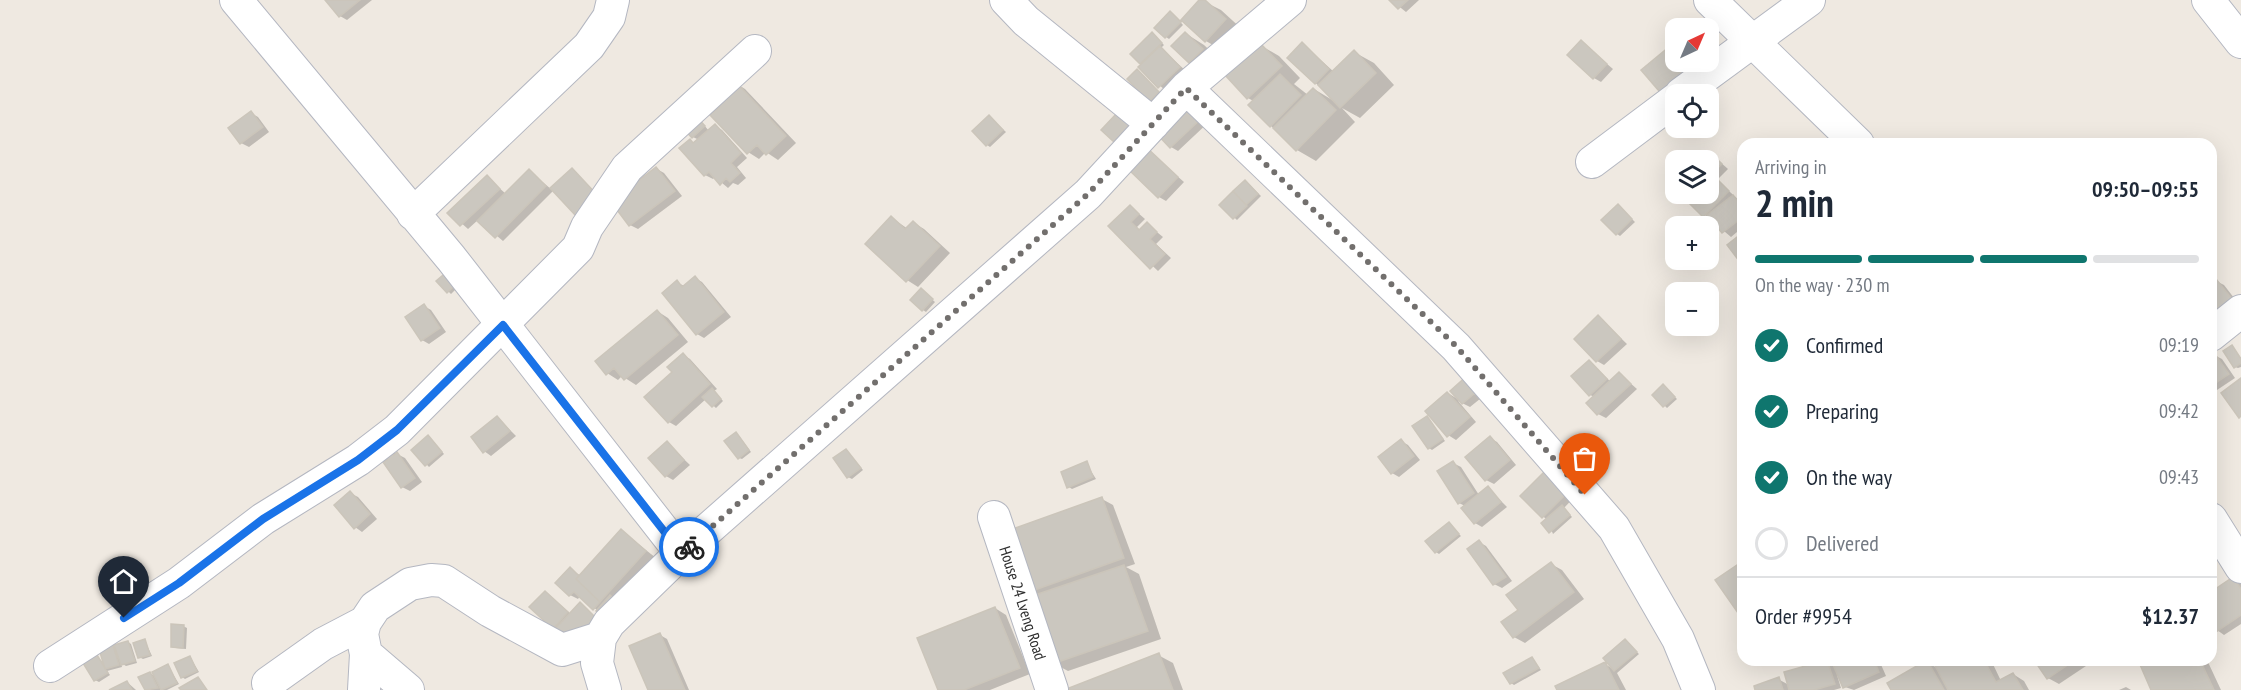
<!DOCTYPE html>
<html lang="en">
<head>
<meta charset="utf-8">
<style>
  body { margin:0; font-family:"PT Sans Narrow",sans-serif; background:#f2f2f3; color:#1f2937; height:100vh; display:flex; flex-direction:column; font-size:22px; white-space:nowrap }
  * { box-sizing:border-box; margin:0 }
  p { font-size:20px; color:#747a83 }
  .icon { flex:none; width:33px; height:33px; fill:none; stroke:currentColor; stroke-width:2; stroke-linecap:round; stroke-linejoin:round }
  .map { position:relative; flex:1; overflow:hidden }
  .sheet { position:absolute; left:1737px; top:138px; width:480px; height:528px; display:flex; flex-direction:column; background:#fff; border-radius:18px; box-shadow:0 6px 24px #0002 }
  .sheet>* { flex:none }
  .needle { width:39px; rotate:44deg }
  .fabs { position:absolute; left:1665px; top:18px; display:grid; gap:12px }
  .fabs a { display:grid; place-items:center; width:54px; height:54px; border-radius:12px; background:#fff; box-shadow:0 6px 24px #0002; font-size:30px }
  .pin { position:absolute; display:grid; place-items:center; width:51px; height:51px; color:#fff; margin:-62px -26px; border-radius:50% 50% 50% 0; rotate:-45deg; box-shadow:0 0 6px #0007 }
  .pin .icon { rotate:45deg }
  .courier { position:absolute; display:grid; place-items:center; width:60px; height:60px; margin:-30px; border:4px solid #1a73e8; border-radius:50%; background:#fff; color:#222; box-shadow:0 2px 8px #0007 }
  .headline em { font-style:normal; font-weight:800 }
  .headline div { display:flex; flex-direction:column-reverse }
  .headline { display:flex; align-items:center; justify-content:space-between; height:102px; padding:0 18px }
  h1 { font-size:39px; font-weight:800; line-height:45px }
  .bar { display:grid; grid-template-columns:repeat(4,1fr); gap:9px 6px; align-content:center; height:72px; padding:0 18px }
  .bar i { height:8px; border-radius:4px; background:#e0e1e3 }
  .bar .on { background:#0f766e }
  .bar p { grid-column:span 4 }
  .line { display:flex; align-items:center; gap:15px; padding:0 18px; border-top:2px solid #e0e1e3 }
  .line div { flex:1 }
  ol { padding:0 18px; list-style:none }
  li { display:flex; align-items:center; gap:18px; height:66px }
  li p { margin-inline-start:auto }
  li .icon { padding:6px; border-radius:50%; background:#0f766e; color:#fff; stroke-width:4 }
  li:last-child { color:#747a83 }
  li i { width:33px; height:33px; border:3px solid #e0e1e3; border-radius:50% }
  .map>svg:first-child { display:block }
  .shadow { fill:#0003 }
  .building { fill:#cbc7bf; stroke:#cbc5ba; stroke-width:1.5 }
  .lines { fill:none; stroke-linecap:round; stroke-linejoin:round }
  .minor-casing { stroke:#b4b7c1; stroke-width:34 }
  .minor { stroke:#fff; stroke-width:32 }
  .done { stroke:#726f6d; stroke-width:6; stroke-dasharray:0 10.8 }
  .route { stroke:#1a73e8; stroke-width:8 }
  .labels { text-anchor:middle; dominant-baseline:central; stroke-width:4.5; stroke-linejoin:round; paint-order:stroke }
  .street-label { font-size:16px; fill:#2e2e2e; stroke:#fff }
</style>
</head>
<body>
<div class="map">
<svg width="2241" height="690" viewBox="0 0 2241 690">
  <rect width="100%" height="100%" fill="#efe9e1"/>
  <path class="shadow" d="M327 0H372L347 20 340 16Z
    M1201 0 1221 10 1244 31 1225 52 1206 41Z
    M1391 0H1419L1406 12Z
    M1174 15 1183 25 1169 39 1166 37Z
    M1185 33 1204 45 1221 61 1209 73 1190 62 1173 46Z
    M1155 36 1164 45 1161 48 1187 72 1166 91 1140 68Z
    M1581 42 1613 69 1601 82 1594 78Z
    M1302 43 1334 72 1354 52 1374 63 1394 85 1360 118 1342 108 1355 122 1316 161 1297 150 1271 126 1255 102 1248 98 1260 45 1279 56 1300 78 1294 84 1308 95 1314 89 1334 101 1290 58Z
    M1676 43V62H1708V44L1722 59 1680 94H1676L1673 101 1666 97 1643 70Z
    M1137 71 1161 95 1153 103 1150 101Z
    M734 82 745 89 796 143 778 160 766 152 759 159 748 152 722 106Z
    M1198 106 1211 120 1178 151 1171 147Z
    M251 113 258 117 269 132 249 147 241 143 230 129Z
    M990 117 1006 132 990 147 987 145Z
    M699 119 709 131 715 126 722 130 747 158 737 167 746 178 738 185 733 183 728 188 715 177 713 179 705 175 681 149 690 141 694 143 699 140 693 137Z
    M1145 148 1184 182 1166 201 1159 197Z
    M1710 153 1728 169 1717 180 1743 204V227L1731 237 1680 194H1708V160H1703Z
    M657 169 664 173 682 196 638 229 630 225 613 202Z
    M572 170 604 201 554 190 503 241 478 220 468 229 450 213 487 177 506 194 529 171 551 189Z
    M1248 183 1261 196 1237 220 1221 205Z
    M1130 206 1145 219 1137 227 1140 230 1147 224 1163 237 1156 244 1171 258 1158 271 1110 226Z
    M1621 208 1635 222 1620 236 1617 234Z
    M892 218 908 229 914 223 924 229 950 253 918 287 907 280Z
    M695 278 702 282 731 317 704 338 697 334 677 282 684 286Z
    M2216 281 2224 285 2241 307 2211 303V285Z
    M439 282 461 284 451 294Z
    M924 292 935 302 926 312 923 310Z
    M424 306 431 310 446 332 429 344 422 340Z
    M657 311 668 318 688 342 636 385 622 376 618 380 607 373Z
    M1599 317 1627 344 1604 365 1597 361Z
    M2232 347 2241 358V367L2238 368 2235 367Z
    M683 355 690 359 717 389 714 391 723 401 716 408 706 399 676 426 669 422 674 372Z
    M2214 355 2222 359 2235 378 2214 392 2211 391V358Z
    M1589 361 1611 382 1620 374 1637 389 1606 418 1598 414 1595 397 1590 395Z
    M1666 388 1677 399 1667 408 1654 395Z
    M1491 390 1470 407 1458 401 1476 422 1456 440 1448 435V393L1459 400 1452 391Z
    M497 417 516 436 491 456 484 451Z
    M1427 418 1445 441 1432 450 1429 448Z
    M739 436 751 452 742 459 739 458Z
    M1490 438 1497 442 1516 465 1494 484 1486 480 1468 457Z
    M431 439 444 454 429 467 413 450Z
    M1401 441 1408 445 1420 460 1399 477 1392 473Z
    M667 443 690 465 673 480 666 476Z
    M389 450 405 458 422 482 410 491 402 487 389 460Z
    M846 450 863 470 852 479 848 477Z
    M1086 463 1096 479 1072 489 1069 487Z
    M1453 463 1461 467 1479 495 1488 488 1507 507 1482 527 1475 523 1465 506 1459 503Z
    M1579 492 1564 508 1572 517 1553 534 1547 520 1522 496Z
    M350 493 358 497 377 519 362 532 355 527Z
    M1102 499 1113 505 1135 564 1126 567 1139 574 1161 639 1068 671 1053 663 1038 595 1030 591Z
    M1449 524 1461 536 1439 554 1436 552Z
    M622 531 656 558 598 611 580 596 578 599 570 595V569L581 576Z
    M1479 542 1486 546 1512 581 1502 588 1494 584 1469 549Z
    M1551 564 1562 570 1584 599 1525 643 1514 637 1520 610Z
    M2233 579 2241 583V624L2224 635 2217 630 2211 621V593Z
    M545 592 571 614 580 604 603 624 580 648 554 628Z
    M995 608 1006 615 1030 674 990 690H940Z
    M183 626 187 628 186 649 175 648 172 647Z
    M660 635 667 639 689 690H650Z
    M145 641 152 656 143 659 139 657Z
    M1625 641 1639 654 1617 673 1626 690H1559L1605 664 1613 669Z
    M128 642 131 644 137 663 126 666 121 663 122 667 107 671 110 675 99 682 95 680 97 656 105 665 113 646 117 649Z
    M1158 655 1173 663 1183 690H1068Z
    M190 657 199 672 185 679 182 677Z
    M1532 658 1541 670 1514 685 1511 683Z
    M1833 660H1879L1886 676 1854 690 1845 687 1839 674 1837 675 1841 688 1834 690H1757L1778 679 1789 685 1826 661 1835 666Z
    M1934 660H1991L2001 681 2013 674 2024 681 2029 690H1893L1927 662 1937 668Z
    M2036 660H2095L2059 684 2048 678Z
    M2139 660H2207L2221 690H2152Z
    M168 666 179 684 167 690H146L141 678 150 673 156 677Z
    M127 682 136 690H113Z
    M2126 687 2131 690H2119Z"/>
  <path class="building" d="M325 0H360L339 17Z
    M1199 0H1205L1226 19 1205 42 1181 20Z
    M1389 0H1408L1398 9Z
    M1170 11 1181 22 1165 38 1154 28Z
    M1152 32 1162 43 1140 64 1130 54Z
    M1185 32 1203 49 1189 63 1171 46Z
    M1581 40 1607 64 1593 79 1567 55Z
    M1676 41V62H1707L1665 98 1641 70Z
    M1302 42 1329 69 1315 84 1287 58Z
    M1260 43 1282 66 1247 99 1225 75Z
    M1160 46 1180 67 1158 88 1138 67Z
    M1354 50 1376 73 1340 108 1318 85Z
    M1137 69 1159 92 1149 102 1127 79Z
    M1280 74 1301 95 1270 127 1248 105Z
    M734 80 786 136 766 155 757 145 747 154 710 115 720 106 714 99Z
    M1313 88 1336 110 1296 151 1273 128Z
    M1190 100 1204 116 1170 148 1156 133Z
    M251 111 263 127 240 144 228 128Z
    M1117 113 1130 125 1114 142 1101 130Z
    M695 115 705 126 692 138 682 127Z
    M989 115 1003 130 986 146 972 131Z
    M715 124 741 153 731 163 740 173 730 182 726 178 720 185 709 172 704 176 679 148 690 139 693 143Z
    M1145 146 1178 177 1158 198 1126 167Z
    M1710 152 1722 164 1708 177V160H1701Z
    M656 167 675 191 629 226 611 202Z
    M572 168 598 196 576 216 550 188Z
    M529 169 546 186 495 238 477 221Z
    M487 175 500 189 460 226 447 213Z
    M1714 176 1729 191 1703 217 1688 202 1697 194H1708V182Z
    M1245 180 1258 194 1246 205 1233 191Z
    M1233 191 1247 206 1233 219 1219 205Z
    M1678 194H1691L1684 200Z
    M1733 195 1743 207V217L1722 233 1707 215Z
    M1618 204 1632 219 1616 235 1601 220Z
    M1130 205 1139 214 1131 222 1139 230 1147 222 1157 232 1150 239 1165 254 1150 269 1108 226Z
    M891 216 905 229 913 221 940 246 906 282 865 244Z
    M1741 234 1743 236V266L1727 245Z
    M449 270 459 281 447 293 436 281Z
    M695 276 724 312 696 335 662 293 677 280 682 287Z
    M2216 279 2236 304 2219 316 2211 306V283Z
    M921 288 933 299 922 311 910 300Z
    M424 304 440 328 421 341 405 317Z
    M657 310 678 335 624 380 614 368 606 375 595 361Z
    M1598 315 1621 339 1596 362 1574 339Z
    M2232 345 2241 359V363L2234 368 2223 351Z
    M683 353 710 384 668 423 644 397 672 372 667 367Z
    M2214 353 2229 374 2211 386V356Z
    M1589 360 1607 379 1589 396 1571 376Z
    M1619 372 1631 384 1597 415 1586 403Z
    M1469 374 1491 392 1482 401 1475 393 1462 404 1450 391Z
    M2241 378V416L2239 418 2221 393Z
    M1663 384 1675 397 1663 407 1652 395Z
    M712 388 721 399 712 407 702 397Z
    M1447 392 1470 417 1447 437 1425 411Z
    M497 416 510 431 483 453 471 437Z
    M1427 416 1443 439 1428 449 1412 426Z
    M736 432 749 450 738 459 724 441Z
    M428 435 442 452 425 466 411 450Z
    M1490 436 1510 460 1485 481 1465 457Z
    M1401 439 1414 456 1391 474 1378 457Z
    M667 441 684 460 665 477 648 458Z
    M389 448 394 455 397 452 415 478 401 488 383 462 387 460 382 453Z
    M846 449 861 468 847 478 833 458Z
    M1087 461 1093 477 1067 488 1061 472Z
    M1453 461 1474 493 1458 504 1437 471Z
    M1551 465 1573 487 1542 518 1520 496Z
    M1488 486 1501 502 1474 524 1461 508Z
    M350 491 370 514 354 529 334 505Z
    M1102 497 1124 558 1029 592 1007 531Z
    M1562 505 1570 515 1549 533 1541 523Z
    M1449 522 1459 534 1435 553 1425 541Z
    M621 529 646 551 600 602 576 579Z
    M1479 540 1506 577 1493 585 1467 549Z
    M1551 562 1574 592 1513 638 1501 622 1518 610 1506 595Z
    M1740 563 1743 567V620L1715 580Z
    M1124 565 1148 631 1052 664 1029 597Z
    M570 567 579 576 576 579 600 602 593 610 574 592 569 596 555 583Z
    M2233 577 2241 589V615L2216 632 2211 624V592Z
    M545 591 568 612 553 629 529 607Z
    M610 595 621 605 607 621 596 611Z
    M580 602 597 619 572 645 555 629Z
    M995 607 1020 668 964 690H938L917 638Z
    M171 624 184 625 183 648 171 647Z
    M660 633 685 690H648L629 646Z
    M145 639 150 655 138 658 133 643Z
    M1625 639 1637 652 1614 671 1603 658Z
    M128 641 135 661 121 665 114 645Z
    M113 645 119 665 105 669 99 649Z
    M1159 653 1173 690H1064Z
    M97 655 108 673 94 681 83 663Z
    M190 656 197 671 181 678 174 663Z
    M1532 657 1539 668 1510 684 1503 673Z
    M1827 660 1835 684 1814 690H1789L1784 672Z
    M1831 660H1874L1879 672 1843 688Z
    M1927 660 1944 690H1891L1887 683Z
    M1932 660H1984L1996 682 2013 673 2023 690H1948Z
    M2034 660H2075L2047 679Z
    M2138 660H2200L2214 690H2151Z
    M1605 662 1619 690H1557L1555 686Z
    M168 664 177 683 161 690 152 672Z
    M150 672 158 688 145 690 138 677Z
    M198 677 207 690H181L179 688Z
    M1779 677 1783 690H1755L1754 686Z
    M127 681 132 690H109Z"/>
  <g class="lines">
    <defs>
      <path id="minor" d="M236 0 451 258 681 553
        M1006 0 1026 21 1153 124
        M1710 0 1858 144
        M2208 0 2241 42
        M1186 88 1456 347 1614 528 1678 639 1699 690
        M1681 94 1809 0
        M1592 162 1676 99
        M413 214 589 46 609 17 613 0
        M2211 335 2241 311
        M994 517 1052 690
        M2211 519 2241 567
        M50 666 179 583 263 519 358 460 397 430 578 248 587 227 627 168 755 51
        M268 683 323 644 365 622
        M364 690 366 654
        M408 690 366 654 362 634 365 622 375 607 410 584 431 580 444 581 490 611 562 650 600 638
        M605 690 597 663 600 638 609 623 681 553 1088 194 1186 88 1290 0"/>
    </defs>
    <use href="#minor" class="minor-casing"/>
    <use href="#minor" class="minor"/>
  </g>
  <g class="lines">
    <path class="done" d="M689 547 1088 194 1186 88 1456 346 1585 495"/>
    <path class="route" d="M124 618 179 583 263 519 358 460 397 430 503 325 681 553 689 547"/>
  </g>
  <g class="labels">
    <g class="street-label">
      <text transform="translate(1023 603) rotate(72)">House 24 Lveng Road</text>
    </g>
  </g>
</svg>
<div class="fabs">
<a><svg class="needle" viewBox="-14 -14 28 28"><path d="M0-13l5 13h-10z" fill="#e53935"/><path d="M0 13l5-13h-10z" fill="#747a83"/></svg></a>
<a><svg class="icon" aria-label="locate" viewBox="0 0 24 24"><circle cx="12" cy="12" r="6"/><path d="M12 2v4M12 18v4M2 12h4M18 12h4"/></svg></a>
<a><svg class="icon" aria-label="layers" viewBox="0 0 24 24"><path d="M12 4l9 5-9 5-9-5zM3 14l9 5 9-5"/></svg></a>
<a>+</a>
<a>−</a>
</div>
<div class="pin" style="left:1585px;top:495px;background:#ea580c"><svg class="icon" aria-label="bag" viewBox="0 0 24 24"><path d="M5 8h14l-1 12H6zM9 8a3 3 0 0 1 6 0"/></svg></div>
<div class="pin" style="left:124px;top:618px;background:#1f2937"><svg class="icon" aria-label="home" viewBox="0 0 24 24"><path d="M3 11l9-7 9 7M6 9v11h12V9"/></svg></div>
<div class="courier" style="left:689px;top:547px"><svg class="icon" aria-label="bike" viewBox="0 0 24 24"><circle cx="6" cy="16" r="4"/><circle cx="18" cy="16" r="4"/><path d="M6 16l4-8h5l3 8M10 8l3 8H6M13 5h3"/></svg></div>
<section class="sheet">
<div class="headline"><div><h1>2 min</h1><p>Arriving in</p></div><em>09:50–09:55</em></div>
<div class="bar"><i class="on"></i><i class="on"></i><i class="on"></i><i></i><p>On the way · 230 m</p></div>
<ol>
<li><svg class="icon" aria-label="check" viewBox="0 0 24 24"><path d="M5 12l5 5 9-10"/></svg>Confirmed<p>09:19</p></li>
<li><svg class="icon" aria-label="check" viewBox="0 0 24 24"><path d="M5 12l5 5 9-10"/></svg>Preparing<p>09:42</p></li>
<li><svg class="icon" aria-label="check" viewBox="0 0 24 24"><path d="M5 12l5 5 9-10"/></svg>On the way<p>09:43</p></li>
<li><i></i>Delivered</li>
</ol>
<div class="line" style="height:78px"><div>Order #9954</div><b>$12.37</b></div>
</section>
</div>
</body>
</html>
